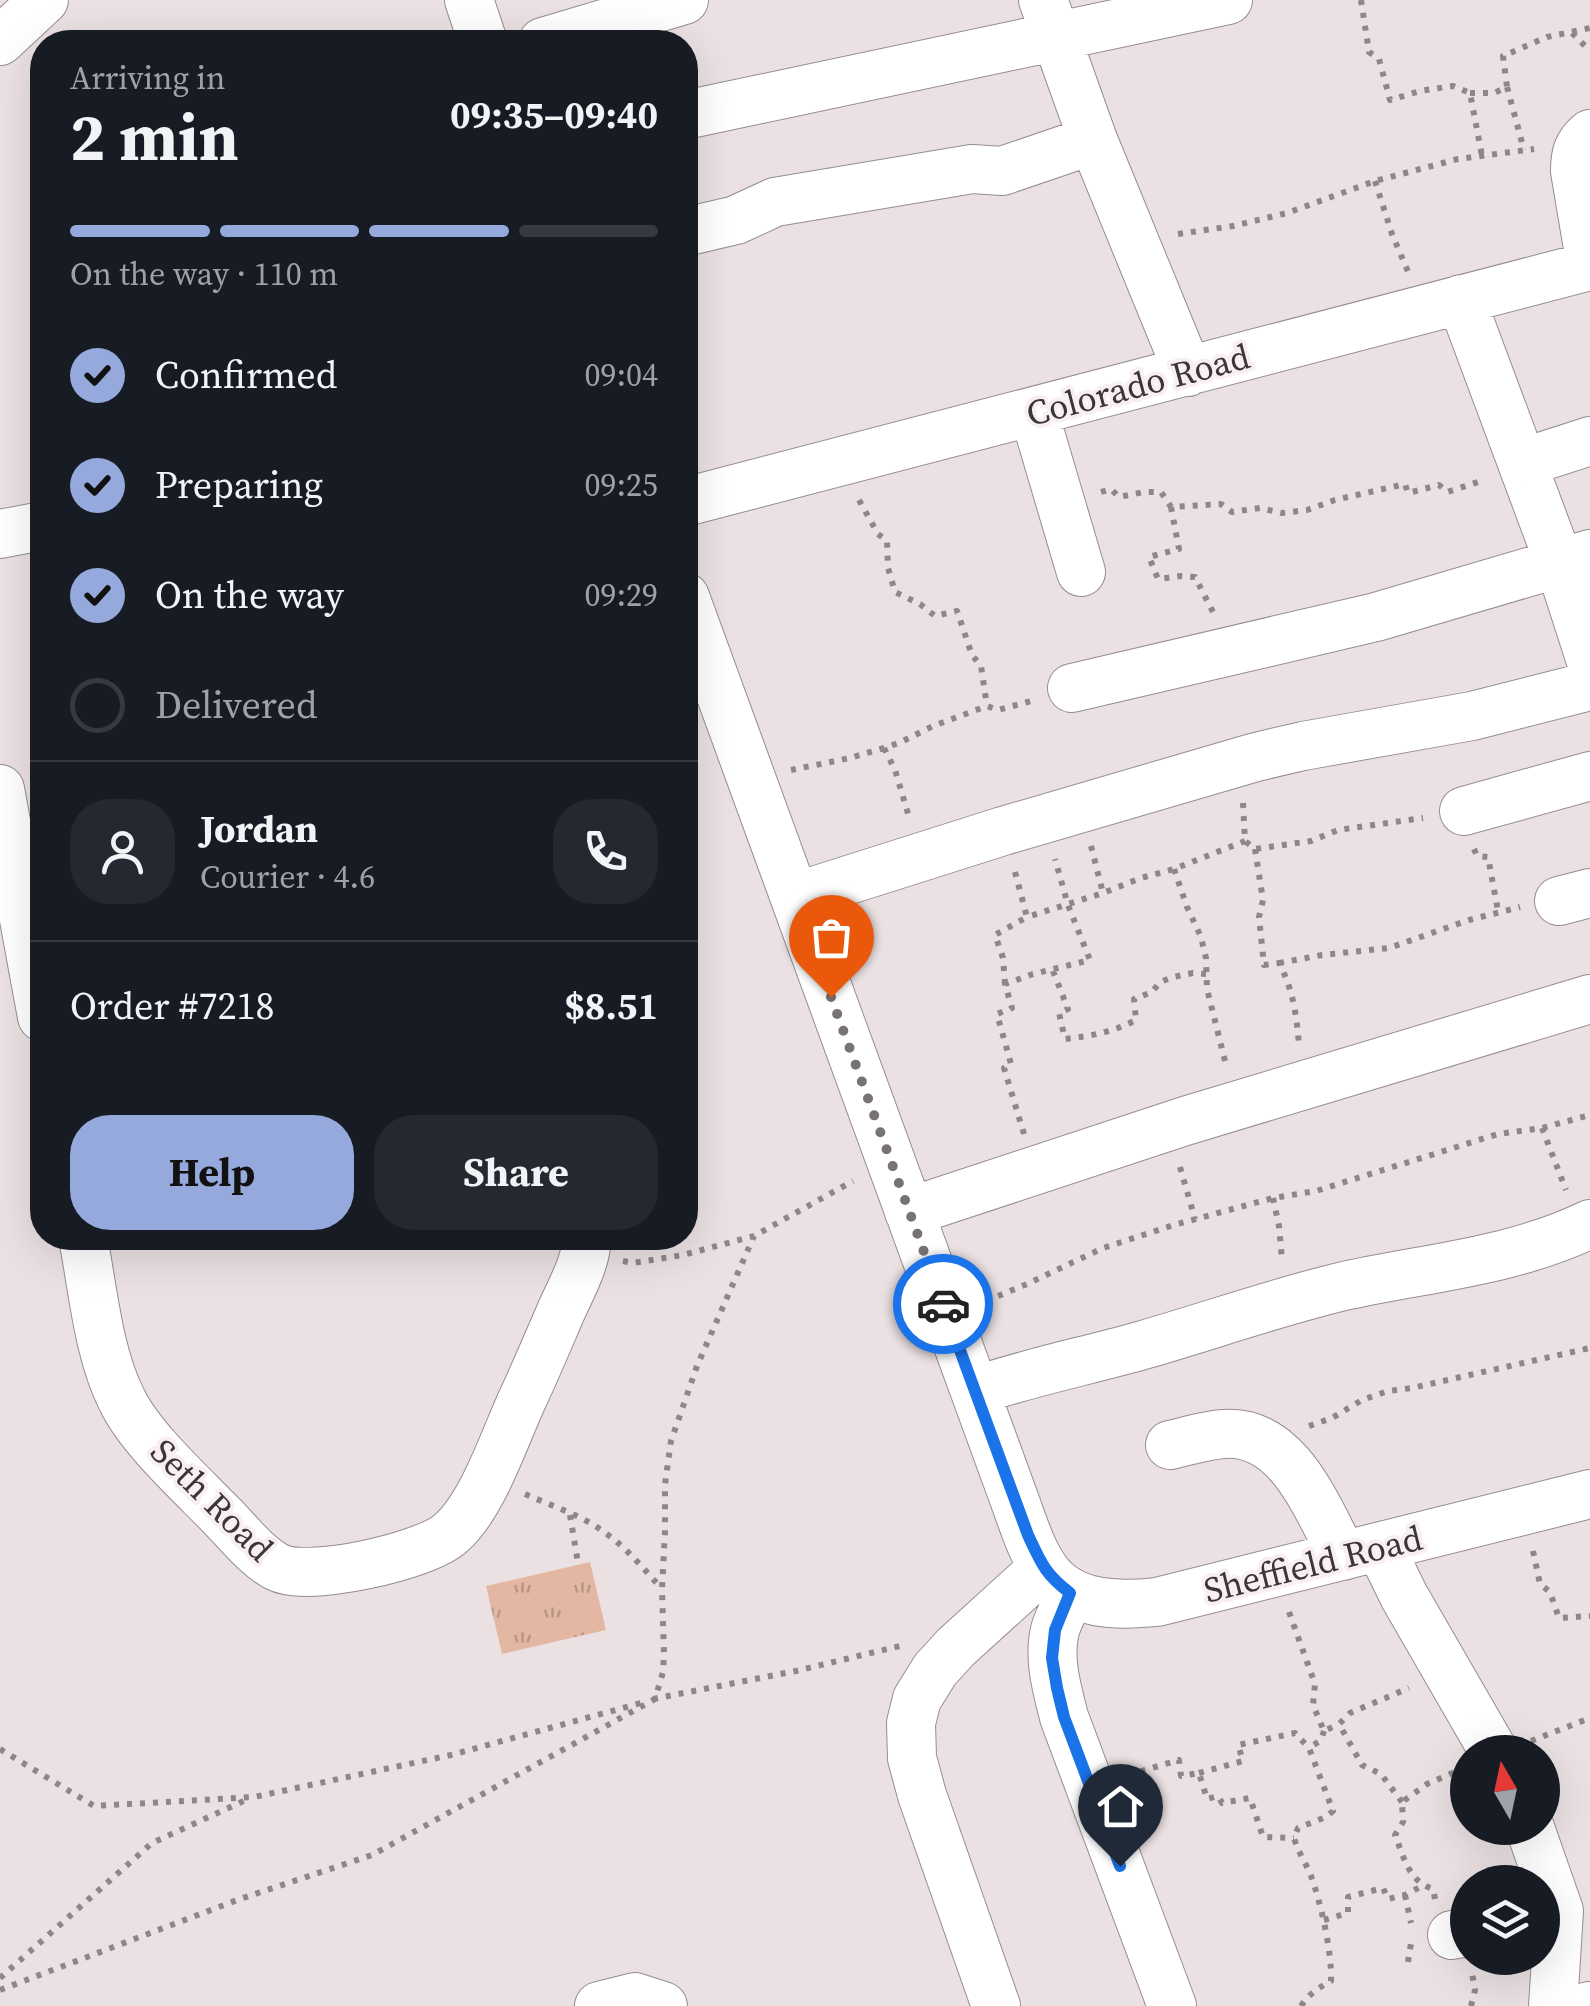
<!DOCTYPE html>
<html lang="en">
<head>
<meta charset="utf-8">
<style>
  body { margin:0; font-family:"Source Serif 4",serif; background:#242831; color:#f1f3f6; height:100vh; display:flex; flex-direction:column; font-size:38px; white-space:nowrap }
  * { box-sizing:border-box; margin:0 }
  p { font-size:32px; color:#9ea1a6 }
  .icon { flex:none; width:55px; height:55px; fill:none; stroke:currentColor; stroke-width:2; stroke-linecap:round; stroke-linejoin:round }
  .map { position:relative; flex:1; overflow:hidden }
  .details { position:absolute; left:30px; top:30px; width:668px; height:1220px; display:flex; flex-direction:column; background:#171b24; border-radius:40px; box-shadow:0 10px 40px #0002 }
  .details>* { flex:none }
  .needle { width:65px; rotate:351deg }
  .buttons { position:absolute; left:1450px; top:1735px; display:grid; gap:20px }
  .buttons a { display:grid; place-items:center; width:110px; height:110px; border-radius:50%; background:#171b24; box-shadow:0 10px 40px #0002; font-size:50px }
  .pin { position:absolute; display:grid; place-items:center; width:85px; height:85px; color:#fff; margin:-102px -42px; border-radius:50% 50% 50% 0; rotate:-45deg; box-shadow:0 0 10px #0007 }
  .pin .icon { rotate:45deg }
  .courier { position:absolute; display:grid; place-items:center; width:100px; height:100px; margin:-50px; border:8px solid #1a73e8; border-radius:50%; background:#fff; color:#222; box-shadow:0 2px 12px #0007 }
  .overview em { font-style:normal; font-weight:700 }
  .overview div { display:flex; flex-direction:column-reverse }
  .overview { display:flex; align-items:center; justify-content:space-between; height:170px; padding:0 40px }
  h1 { font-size:65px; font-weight:700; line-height:75px }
  .bar { display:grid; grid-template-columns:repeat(4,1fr); gap:15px 10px; align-content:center; height:120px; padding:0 40px }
  .bar i { height:12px; border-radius:8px; background:#363941 }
  .bar .current { background:#95a9dc }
  .bar p { grid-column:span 4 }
  .line { display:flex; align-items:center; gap:25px; padding:0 40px; border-top:2px solid #363941 }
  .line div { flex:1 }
  .round { display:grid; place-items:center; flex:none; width:105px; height:105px; border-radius:40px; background:#242831 }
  ol { padding:0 40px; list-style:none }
  li { display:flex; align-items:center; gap:30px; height:110px }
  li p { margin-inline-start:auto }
  li .icon { padding:10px; border-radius:50%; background:#95a9dc; color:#111; stroke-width:4 }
  li:last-child { color:#9ea1a6 }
  li i { width:55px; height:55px; border:5px solid #363941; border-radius:50% }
  .primary-button { display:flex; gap:20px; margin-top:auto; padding:20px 40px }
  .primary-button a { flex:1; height:115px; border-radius:40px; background:#95a9dc; color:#111; font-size:40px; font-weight:700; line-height:115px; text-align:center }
  .primary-button a+a { background:#242831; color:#f1f3f6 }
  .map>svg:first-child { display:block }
  .park { fill:url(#park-tufts) }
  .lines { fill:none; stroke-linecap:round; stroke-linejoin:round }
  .minor-casing { stroke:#968d8f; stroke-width:50 }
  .path { stroke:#8e8788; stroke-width:6; stroke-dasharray:5 8; stroke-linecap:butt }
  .minor { stroke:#fff; stroke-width:48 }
  .done { stroke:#787273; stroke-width:10; stroke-dasharray:0 18 }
  .route { stroke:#1a73e8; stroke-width:12 }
  .labels { text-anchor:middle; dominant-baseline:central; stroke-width:8; stroke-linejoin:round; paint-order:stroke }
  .street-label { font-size:35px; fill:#3a3637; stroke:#f9eff0 }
</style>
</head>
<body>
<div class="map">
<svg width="1590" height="2006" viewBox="0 0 1590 2006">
  <defs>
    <pattern id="park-tufts" width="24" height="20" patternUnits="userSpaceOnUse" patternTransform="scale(2.5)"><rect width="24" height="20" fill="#e4b7a3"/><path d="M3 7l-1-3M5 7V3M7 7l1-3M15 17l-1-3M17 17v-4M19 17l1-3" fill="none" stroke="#ba9686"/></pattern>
  </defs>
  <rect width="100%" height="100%" fill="#ebe1e3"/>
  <path class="park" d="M590 1562 606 1630 502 1654 486 1586Z"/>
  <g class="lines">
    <defs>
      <path id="minor" d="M469 0 483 42
        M1043 0 1093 140 1188 372
        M0 41 44 0
        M543 42 684 0
        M685 115 1228 0
        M1590 134C1577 145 1575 155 1575 171L1590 260
        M685 232 736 220 775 202 972 169 1002 171 1093 140
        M1461 299 1559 562 1590 658
        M1034 413 1081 572
        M1522 463 1590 441
        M685 502 1590 266
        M0 534 42 526
        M685 597 1016 1504C1024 1526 1032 1552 1046 1571 1071 1606 1118 1606 1157 1602L1590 1494
        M1072 688 1376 617 1590 554
        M0 789 42 1017
        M1464 811 1590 776
        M795 897 1003 831 1256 757 1303 746 1472 716 1590 686
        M1559 901 1590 893
        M909 1212 1185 1121 1590 999
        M83 1238C93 1289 98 1353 122 1400 140 1438 191 1484 221 1515 238 1532 255 1555 277 1567 307 1583 427 1556 451 1533 483 1505 504 1439 522 1400 536 1370 549 1339 562 1309 572 1287 586 1262 587 1238
        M975 1391C1030 1372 1087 1361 1143 1345 1209 1326 1274 1303 1340 1287 1424 1268 1512 1262 1590 1224
        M1170 1445C1188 1441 1206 1435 1224 1434 1289 1429 1317 1509 1343 1556
        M1380 1547 1404 1596 1494 1752
        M1071 1593C1066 1605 1059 1617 1055 1630 1048 1659 1057 1689 1064 1717L1172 2006
        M1530 1828 1559 1911 1553 2006
        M1452 1935 1468 1932
        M599 2006 635 1997 663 2006
        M996 2006 922 1795 912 1758 911 1723 917 1699 935 1670 956 1647 1043 1568
        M1589 2006H1590"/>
    </defs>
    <use href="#minor" class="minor-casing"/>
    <path class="path" d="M1361 0 1369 52 1379 59 1390 100 1420 91 1453 86 1470 93 1482 156
      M1572 33 1590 51
      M1507 87 1524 150
      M1470 93H1494L1507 87 1503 56 1547 37 1590 28
      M1375 181 1392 234 1409 274
      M1178 234 1233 226 1287 213 1375 181 1458 159 1534 149
      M1101 492 1111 489 1119 497 1144 492H1161L1171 507 1221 504 1232 512 1260 508 1282 513 1307 510 1335 500 1405 484 1408 493 1439 485 1447 492 1484 480
      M859 500 878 534 887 541 888 568 895 592 920 604 935 616 957 611 972 655 981 666 987 706
      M1171 507 1179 549 1149 557 1158 579 1181 576 1195 577 1213 612
      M884 748 895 770 909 817
      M791 770 850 758 884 748 901 742 933 726 987 706 998 710 1035 700
      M1243 803 1245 841 1255 849 1311 841 1338 830 1423 818
      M1091 846 1103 893
      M1255 849 1263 900 1259 917 1264 965 1279 963C1293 989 1297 1017 1299 1046
      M1474 849 1477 856 1488 857 1498 911
      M1174 869 1187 907 1201 937 1206 958 1207 989 1226 1065
      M1015 872 1027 917 1103 893 1141 878 1174 869 1245 841
      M1279 963 1322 955 1389 948 1469 920 1520 907
      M1053 971 1068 1009 1059 1013 1065 1039C1091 1036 1113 1032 1136 1020L1134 999 1152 992 1160 982 1173 977 1193 973 1206 974
      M1005 984 1003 958 995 935 1027 917
      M1542 1128 1566 1190
      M1024 1134 1004 1068 1011 1064 997 1014 1012 1008 1005 984 1033 974 1090 960 1068 905 1055 859
      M1180 1167 1195 1219
      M1273 1198 1279 1226 1282 1260
      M623 1261 633 1263 683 1255 754 1236 853 1181
      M986 1301 1027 1284 1103 1248 1174 1225 1273 1198 1316 1191 1498 1134 1542 1128 1590 1115
      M1309 1426 1332 1418 1362 1400 1388 1391 1412 1388 1590 1348
      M525 1494C552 1506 581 1515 604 1532 627 1548 643 1568 661 1588
      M570 1515 578 1563
      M1533 1551 1540 1584 1550 1592 1559 1618 1590 1616
      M1289 1612 1315 1684 1313 1705 1324 1731 1339 1724
      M653 1699 796 1671 900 1646
      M1531 1741 1590 1718
      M0 1749 94 1806 254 1797 451 1755 641 1703
      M1199 1773 1243 1761 1238 1745 1295 1733 1309 1748
      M1128 1775 1179 1760 1181 1776 1199 1773 1207 1799 1218 1796 1222 1803 1250 1798 1263 1837 1294 1838
      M1402 1802 1381 1774 1362 1765 1339 1724 1350 1713 1409 1688
      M1405 1895 1411 1923
      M1435 1899 1433 1889C1408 1881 1404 1857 1395 1835L1403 1822 1402 1802 1427 1784 1457 1771
      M1324 1920 1348 1913V1897L1383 1888 1388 1899 1405 1895 1422 1886
      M1408 1962 1411 1943
      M0 1978 152 1843 248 1799
      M0 1990 240 1899 372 1855 655 1699 663 1672 664 1654 662 1589 665 1531V1484L671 1441 697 1366 754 1236
      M1301 2006C1309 1994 1318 1988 1331 1981 1332 1952 1321 1903 1311 1876 1306 1863 1298 1852 1294 1838L1298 1828 1326 1817 1333 1811 1309 1748 1321 1740 1324 1731
      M1471 2006 1475 1990 1472 1973"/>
    <use href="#minor" class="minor"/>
  </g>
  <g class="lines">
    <path class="done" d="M831 997 943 1304"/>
    <path class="route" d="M943 1304 1028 1535C1041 1563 1045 1574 1070 1593L1055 1630 1052 1658 1057 1688 1064 1717 1120 1866"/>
  </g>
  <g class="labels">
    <g class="street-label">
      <text transform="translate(1138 385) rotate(-15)">Colorado Road</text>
      <text transform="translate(212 1500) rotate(45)">Seth Road</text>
      <text transform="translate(1313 1564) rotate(-14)">Sheffield Road</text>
    </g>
  </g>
</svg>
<div class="buttons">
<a><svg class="needle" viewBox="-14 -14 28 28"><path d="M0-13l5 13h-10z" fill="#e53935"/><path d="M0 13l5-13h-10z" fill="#9ea1a6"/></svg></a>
<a><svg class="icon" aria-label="layers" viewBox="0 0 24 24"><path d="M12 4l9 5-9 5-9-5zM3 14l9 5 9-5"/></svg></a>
</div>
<div class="pin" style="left:831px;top:997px;background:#ea580c"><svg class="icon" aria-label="bag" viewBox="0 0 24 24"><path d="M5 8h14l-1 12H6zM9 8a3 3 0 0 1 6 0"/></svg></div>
<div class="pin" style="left:1120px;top:1866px;background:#1f2937"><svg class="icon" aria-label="home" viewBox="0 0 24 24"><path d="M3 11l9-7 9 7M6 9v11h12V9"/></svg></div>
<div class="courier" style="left:943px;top:1304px"><svg class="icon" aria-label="car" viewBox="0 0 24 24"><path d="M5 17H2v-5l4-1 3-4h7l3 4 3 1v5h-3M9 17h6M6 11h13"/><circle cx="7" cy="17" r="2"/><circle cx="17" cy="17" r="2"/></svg></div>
<section class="details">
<div class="overview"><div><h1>2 min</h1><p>Arriving in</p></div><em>09:35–09:40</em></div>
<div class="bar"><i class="current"></i><i class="current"></i><i class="current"></i><i></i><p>On the way · 110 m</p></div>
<ol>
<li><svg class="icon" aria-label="check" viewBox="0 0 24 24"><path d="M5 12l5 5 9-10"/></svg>Confirmed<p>09:04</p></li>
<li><svg class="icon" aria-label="check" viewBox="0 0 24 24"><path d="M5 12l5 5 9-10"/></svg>Preparing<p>09:25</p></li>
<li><svg class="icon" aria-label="check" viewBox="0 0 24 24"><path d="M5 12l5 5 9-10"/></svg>On the way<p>09:29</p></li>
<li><i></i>Delivered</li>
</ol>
<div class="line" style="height:180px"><a class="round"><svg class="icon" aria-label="person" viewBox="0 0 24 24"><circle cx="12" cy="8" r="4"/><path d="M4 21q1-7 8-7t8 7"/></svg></a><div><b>Jordan</b><p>Courier · 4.6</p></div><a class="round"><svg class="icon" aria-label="phone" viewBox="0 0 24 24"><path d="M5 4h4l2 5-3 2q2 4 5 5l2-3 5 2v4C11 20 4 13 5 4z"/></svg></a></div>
<div class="line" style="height:130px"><div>Order #7218</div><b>$8.51</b></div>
<div class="primary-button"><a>Help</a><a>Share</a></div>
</section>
</div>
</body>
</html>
